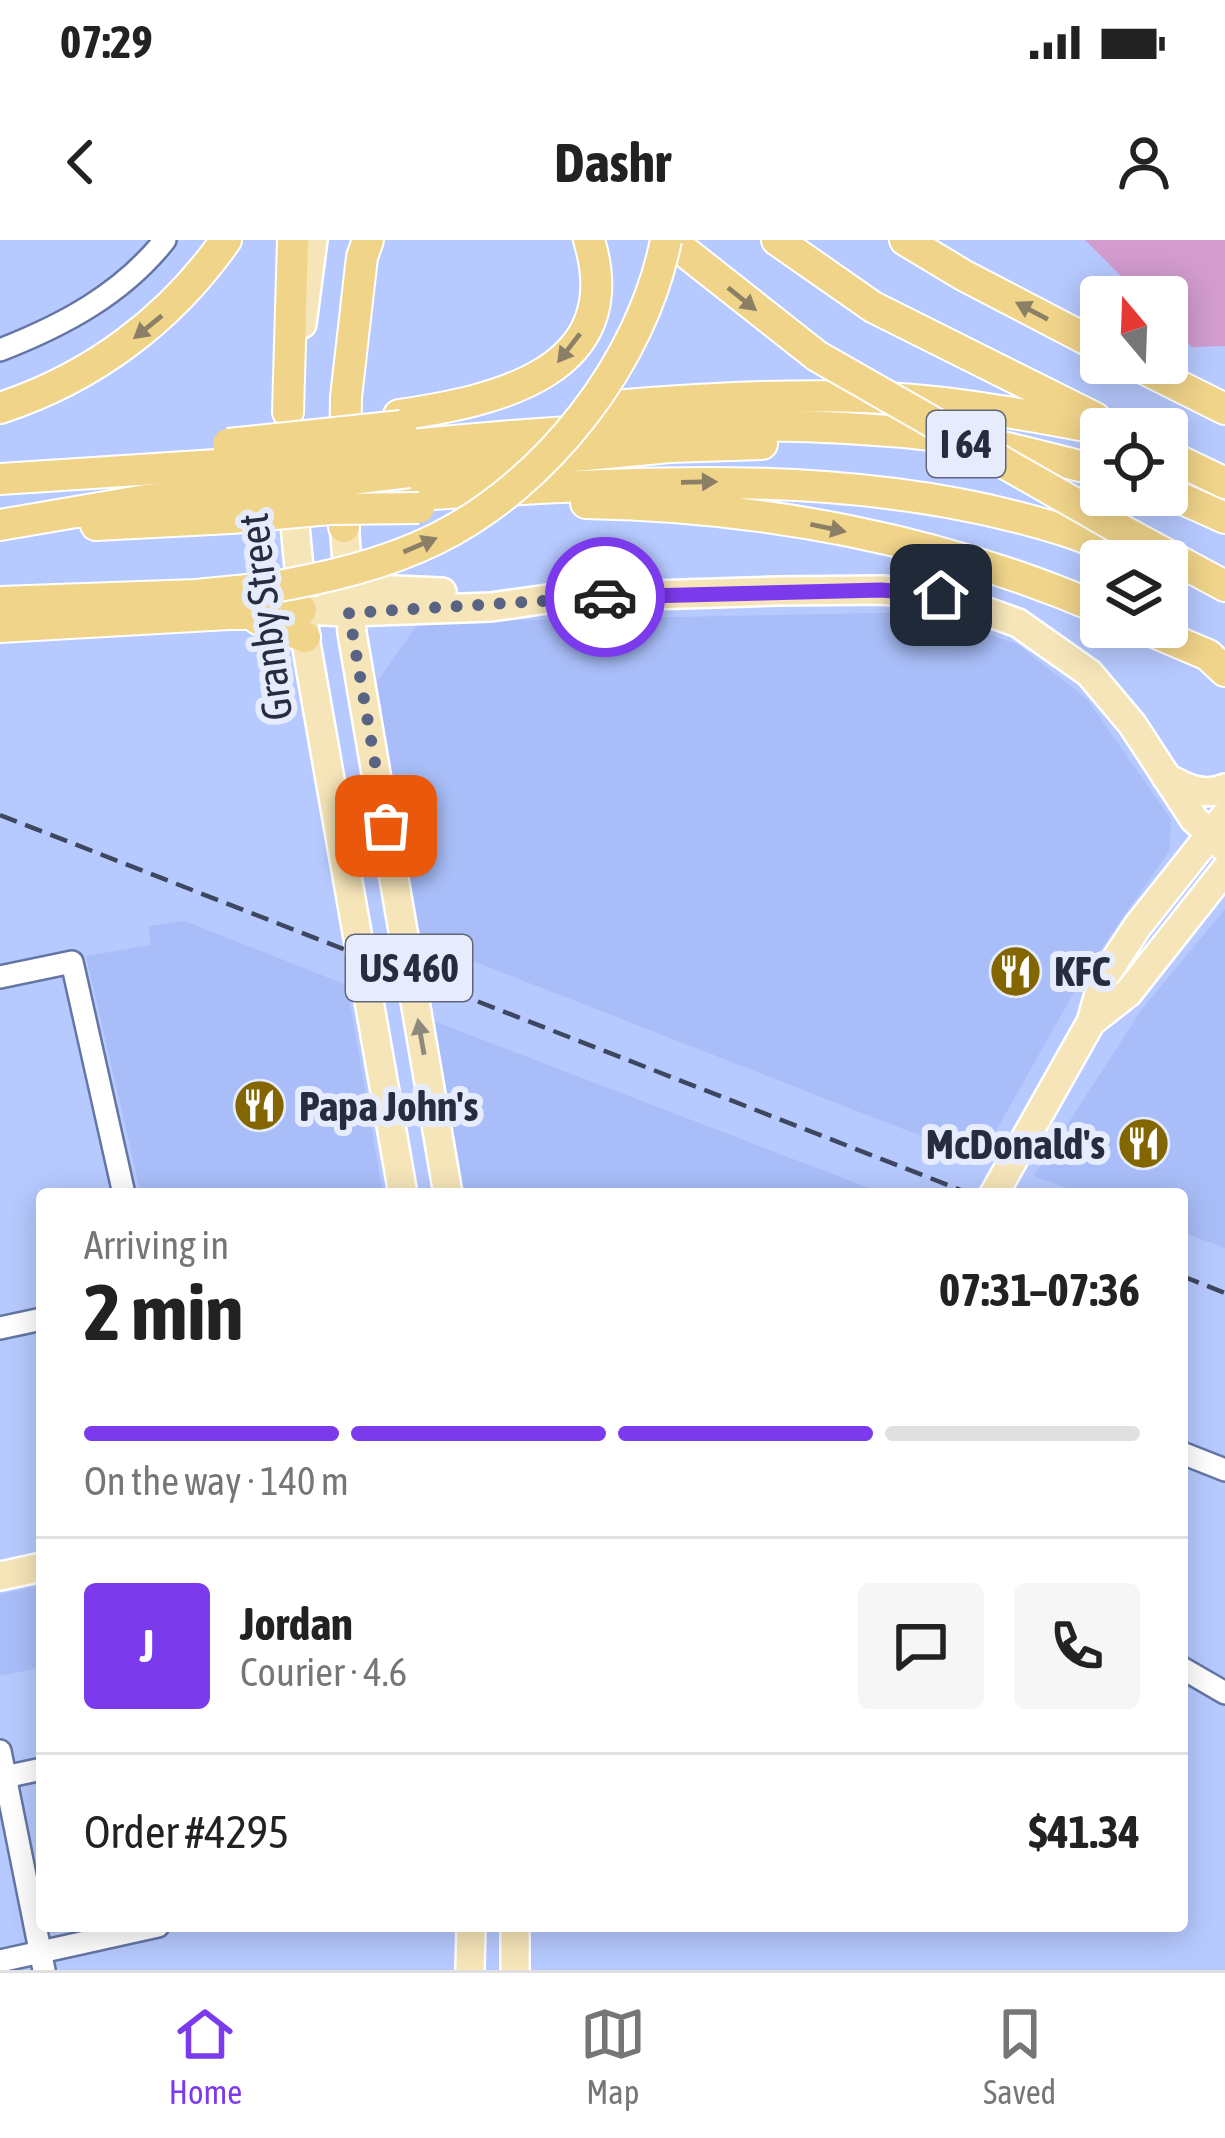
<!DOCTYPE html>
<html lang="en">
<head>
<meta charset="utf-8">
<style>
  body { margin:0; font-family:"Asap Condensed",sans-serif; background:#f6f6f6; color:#222; height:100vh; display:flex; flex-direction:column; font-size:45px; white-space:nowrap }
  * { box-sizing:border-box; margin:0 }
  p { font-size:39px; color:#767676 }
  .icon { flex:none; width:66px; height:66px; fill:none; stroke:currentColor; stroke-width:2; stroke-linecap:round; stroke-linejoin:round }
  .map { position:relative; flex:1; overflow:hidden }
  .details { position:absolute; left:36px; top:948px; width:1152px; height:744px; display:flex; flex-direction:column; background:#fff; border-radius:12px; box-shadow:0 6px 30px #0003 }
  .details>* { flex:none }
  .needle { width:78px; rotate:341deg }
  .buttons { position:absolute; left:1080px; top:36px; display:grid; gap:24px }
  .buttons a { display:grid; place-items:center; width:108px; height:108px; border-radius:12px; background:#fff; box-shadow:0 6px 30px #0003; font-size:60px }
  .pin { position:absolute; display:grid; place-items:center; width:102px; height:102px; color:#fff; margin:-51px; border-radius:24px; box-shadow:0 6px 18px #0006 }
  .courier { position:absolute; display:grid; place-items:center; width:120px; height:120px; margin:-60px; border:9px solid #7c3aed; border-radius:50%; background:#fff; color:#222; box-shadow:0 3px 15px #0007 }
  .overview em { font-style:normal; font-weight:700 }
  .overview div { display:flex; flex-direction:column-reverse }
  .overview { display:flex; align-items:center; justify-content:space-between; height:204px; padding:0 48px }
  h1 { font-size:78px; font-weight:700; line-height:90px }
  .bar { display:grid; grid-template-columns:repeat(4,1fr); gap:18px 12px; align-content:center; height:144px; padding:0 48px }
  .bar i { height:15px; border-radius:9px; background:#e0e0e0 }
  .bar .current { background:#7c3aed }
  .bar p { grid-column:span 4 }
  .line { display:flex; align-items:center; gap:30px; padding:0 48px; border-top:3px solid #e0e0e0 }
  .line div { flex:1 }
  .round { display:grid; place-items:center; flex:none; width:126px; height:126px; border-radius:12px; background:#f6f6f6 }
  .status { display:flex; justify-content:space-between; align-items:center; height:84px; padding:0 60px; background:#fff; direction:ltr }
  .status svg { height:33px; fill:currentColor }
  header { display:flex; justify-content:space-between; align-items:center; height:156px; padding:0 48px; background:#fff; font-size:54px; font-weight:700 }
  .tab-bar { display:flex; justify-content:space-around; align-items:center; height:168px; border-top:3px solid #e0e0e0; background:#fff; font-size:33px; color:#767676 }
  .tab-bar a { display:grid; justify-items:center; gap:6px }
  .tab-bar .current { color:#7c3aed }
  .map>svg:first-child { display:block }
  .built { fill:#a9bef9 }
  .green { fill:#d29cce }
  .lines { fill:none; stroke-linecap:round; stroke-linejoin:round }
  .minor-casing { stroke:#6576a5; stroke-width:26 }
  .major-casing { stroke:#fff; stroke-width:32 }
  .highway-casing { stroke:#fff; stroke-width:34 }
  .minor { stroke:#fff; stroke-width:21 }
  .major { stroke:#f6e5b9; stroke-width:27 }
  .highway { stroke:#f0d48a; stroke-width:30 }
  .rail { stroke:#3e4760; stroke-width:4.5; stroke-dasharray:18 9; stroke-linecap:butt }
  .highway-bridge-casing { stroke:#fff; stroke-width:34; stroke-linecap:butt }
  .highway-bridge { stroke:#f0d48a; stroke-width:30 }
  .oneway { fill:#8b8066 }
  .oneway2 { fill:#8e897d }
  .done { stroke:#596484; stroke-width:12; stroke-dasharray:0 21.6 }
  .route { stroke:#7c3aed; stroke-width:15 }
  .labels { text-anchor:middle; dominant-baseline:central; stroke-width:12; stroke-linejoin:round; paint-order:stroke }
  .shield { fill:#e6ecfc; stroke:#606679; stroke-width:3 }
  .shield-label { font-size:39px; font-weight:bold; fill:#262d41 }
  .street-label { font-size:42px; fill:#262d41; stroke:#e6ecfc }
  .poi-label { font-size:42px; font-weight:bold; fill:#262d41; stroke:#e6ecfc; text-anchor:start }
</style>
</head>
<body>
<div class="status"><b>07:29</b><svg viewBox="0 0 49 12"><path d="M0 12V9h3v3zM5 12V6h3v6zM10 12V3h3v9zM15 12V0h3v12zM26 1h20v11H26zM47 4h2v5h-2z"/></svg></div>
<header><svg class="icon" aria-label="back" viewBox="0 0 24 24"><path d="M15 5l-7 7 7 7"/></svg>Dashr<svg class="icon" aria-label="person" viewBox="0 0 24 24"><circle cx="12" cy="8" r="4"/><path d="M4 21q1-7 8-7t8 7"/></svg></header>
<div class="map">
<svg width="1225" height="1730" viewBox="0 0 1225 1730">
  <rect width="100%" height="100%" fill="#b7caff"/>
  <path class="built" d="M923 372 1017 404 1087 459 1171 579 1170 610 1089 726 980 919 419 700 377 442 419 382Z
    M1225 669V1008L1182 992V954H1083L1034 936 1142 769Z
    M185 681 347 745 383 954H141L86 716 151 705 148 686Z
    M434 781 884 954H465Z
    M42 1345V1427L0 1436V1354Z"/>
  <path class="green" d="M1085 0H1225V106L1192 107 1167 83V57H1142Z"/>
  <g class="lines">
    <defs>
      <path id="minor" d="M0 110C64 85 122 54 165 0
        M0 737 72 722 124 954
        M0 1088 42 1079
        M1182 1213 1225 1230
        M1182 1428 1225 1453
        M0 1511 44 1730
        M0 1538 42 1529
        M0 1721 158 1686"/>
      <path id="major" d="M302 84 313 0
        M292 253 306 403 403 954
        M343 267 352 393 448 954
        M331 353 372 349 442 352
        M301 370 349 372 491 367 554 358 778 351 881 350 941 355 1018 383 1089 433 1132 484 1194 579 1225 608
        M1166 537C1185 548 1204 557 1225 548
        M1091 782 1128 753 1225 630
        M994 954 1091 782 1103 739 1137 687 1225 576
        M0 1336 42 1327
        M470 1730 471 1686
        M515 1730V1686"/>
      <path id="highway" d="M670 0 817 116
        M777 0 873 67 1095 178
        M905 0 963 35 1101 107
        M1133 123 1225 169
        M612 166C695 159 778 154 862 157 942 159 1022 174 1101 189
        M0 168C92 138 170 80 226 0
        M288 172 293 0
        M399 175C496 161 629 132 589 0
        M402 206C582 188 760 175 940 196 994 202 1048 219 1101 231
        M1167 215 1225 243
        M409 232 670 207 762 204
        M0 239 231 224
        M1167 252 1225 278
        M415 255C631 243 853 224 1063 290 1089 298 1115 310 1140 321
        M586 263C762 266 939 299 1101 369
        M0 285 146 260 234 253
        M96 285 231 278
        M344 287 346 157 362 17 368 0
        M1123 291 1225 346
        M0 362 196 355 268 348
        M258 379 305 397
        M0 387 301 370
        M1142 387 1208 415 1225 431"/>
    </defs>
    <use href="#minor" class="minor-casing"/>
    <use href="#major" class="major-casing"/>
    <use href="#highway" class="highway-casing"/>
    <use href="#minor" class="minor"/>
    <use href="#major" class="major"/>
    <use href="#highway" class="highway"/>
    <path class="rail" d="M0 575 971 954
      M1182 1036 1225 1053"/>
    <defs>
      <path id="highway-bridge" d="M817 116 1118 288
        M228 204 401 186
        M231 224 402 206
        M234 253 409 232
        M231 278 330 269 419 268
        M268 348C325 338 383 325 436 299 547 244 642 122 666 0"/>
    </defs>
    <use href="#highway-bridge" class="highway-bridge-casing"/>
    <use href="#highway-bridge" class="highway-bridge"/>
  </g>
  <defs><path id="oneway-solid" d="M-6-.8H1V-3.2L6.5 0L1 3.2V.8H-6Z" transform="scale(3)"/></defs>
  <g class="oneway">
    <use href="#oneway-solid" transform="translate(742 59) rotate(39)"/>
    <use href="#oneway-solid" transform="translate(1032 71) rotate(-152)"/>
    <use href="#oneway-solid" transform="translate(148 87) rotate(141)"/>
    <use href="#oneway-solid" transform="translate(569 108) rotate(128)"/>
    <use href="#oneway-solid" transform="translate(699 242) rotate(-1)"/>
    <use href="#oneway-solid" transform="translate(828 288) rotate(12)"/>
    <use href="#oneway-solid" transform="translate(420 305) rotate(-23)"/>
  </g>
  <use class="oneway2" href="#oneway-solid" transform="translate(421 797) rotate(-100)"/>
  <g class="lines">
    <path class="done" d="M386 586 349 373 605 357"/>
    <path class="route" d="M605 357 881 350 941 355"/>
  </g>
  <defs>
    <symbol id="restaurant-disc" viewBox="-11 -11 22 22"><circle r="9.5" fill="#836600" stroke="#e6ecfc"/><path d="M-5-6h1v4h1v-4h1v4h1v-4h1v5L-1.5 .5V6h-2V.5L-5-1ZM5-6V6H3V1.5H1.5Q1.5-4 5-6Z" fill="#fff"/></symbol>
  </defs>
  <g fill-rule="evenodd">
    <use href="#restaurant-disc" x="986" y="702" width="59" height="59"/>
    <use href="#restaurant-disc" x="230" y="836" width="59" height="59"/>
    <use href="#restaurant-disc" x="1114" y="874" width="59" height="59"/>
  </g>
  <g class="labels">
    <g class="shield">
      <rect x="927" y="171" width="78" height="66" rx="9"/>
      <rect x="346" y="695" width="126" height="66" rx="9"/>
    </g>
    <g class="shield-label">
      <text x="966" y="204">I 64</text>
      <text x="409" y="728">US 460</text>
    </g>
    <g class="street-label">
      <text transform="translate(265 377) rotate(-97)">Granby Street</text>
    </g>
    <g class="poi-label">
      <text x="1054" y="731">KFC</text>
      <text x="299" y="866">Papa John's</text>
      <text x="1105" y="904" text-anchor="end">McDonald's</text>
    </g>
  </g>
</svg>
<div class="buttons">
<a><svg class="needle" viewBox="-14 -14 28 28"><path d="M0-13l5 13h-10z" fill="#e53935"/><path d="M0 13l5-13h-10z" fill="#767676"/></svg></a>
<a><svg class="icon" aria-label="locate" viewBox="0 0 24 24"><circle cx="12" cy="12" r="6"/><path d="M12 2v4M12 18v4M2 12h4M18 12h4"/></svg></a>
<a><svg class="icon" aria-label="layers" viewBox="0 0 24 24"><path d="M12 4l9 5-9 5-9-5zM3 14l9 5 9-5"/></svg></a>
</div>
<div class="pin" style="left:386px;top:586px;background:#ea580c"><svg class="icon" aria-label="bag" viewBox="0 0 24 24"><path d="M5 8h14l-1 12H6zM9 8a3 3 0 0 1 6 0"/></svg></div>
<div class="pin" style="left:941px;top:355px;background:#1f2937"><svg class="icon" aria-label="home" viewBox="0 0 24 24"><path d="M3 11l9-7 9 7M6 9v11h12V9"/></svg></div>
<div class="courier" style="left:605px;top:357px"><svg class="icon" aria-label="car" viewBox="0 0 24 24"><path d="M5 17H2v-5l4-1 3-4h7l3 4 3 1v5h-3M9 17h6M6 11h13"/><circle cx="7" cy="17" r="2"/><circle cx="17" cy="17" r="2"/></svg></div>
<section class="details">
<div class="overview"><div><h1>2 min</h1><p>Arriving in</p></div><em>07:31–07:36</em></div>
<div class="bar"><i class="current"></i><i class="current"></i><i class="current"></i><i></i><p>On the way · 140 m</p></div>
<div class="line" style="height:216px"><b class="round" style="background:#7c3aed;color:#fff">J</b><div><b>Jordan</b><p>Courier · 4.6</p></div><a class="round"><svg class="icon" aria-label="chat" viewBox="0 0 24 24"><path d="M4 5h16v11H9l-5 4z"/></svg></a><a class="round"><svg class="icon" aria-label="phone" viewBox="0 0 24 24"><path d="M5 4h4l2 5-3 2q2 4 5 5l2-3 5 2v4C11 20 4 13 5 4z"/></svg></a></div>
<div class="line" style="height:156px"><div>Order #4295</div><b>$41.34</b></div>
</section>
</div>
<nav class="tab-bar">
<a class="current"><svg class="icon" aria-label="home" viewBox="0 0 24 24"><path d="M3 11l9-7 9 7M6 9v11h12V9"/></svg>Home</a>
<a><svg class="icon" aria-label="map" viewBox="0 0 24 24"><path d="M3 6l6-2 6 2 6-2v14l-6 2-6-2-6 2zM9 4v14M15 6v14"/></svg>Map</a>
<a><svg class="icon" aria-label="saved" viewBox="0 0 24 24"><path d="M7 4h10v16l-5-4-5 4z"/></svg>Saved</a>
</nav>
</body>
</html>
